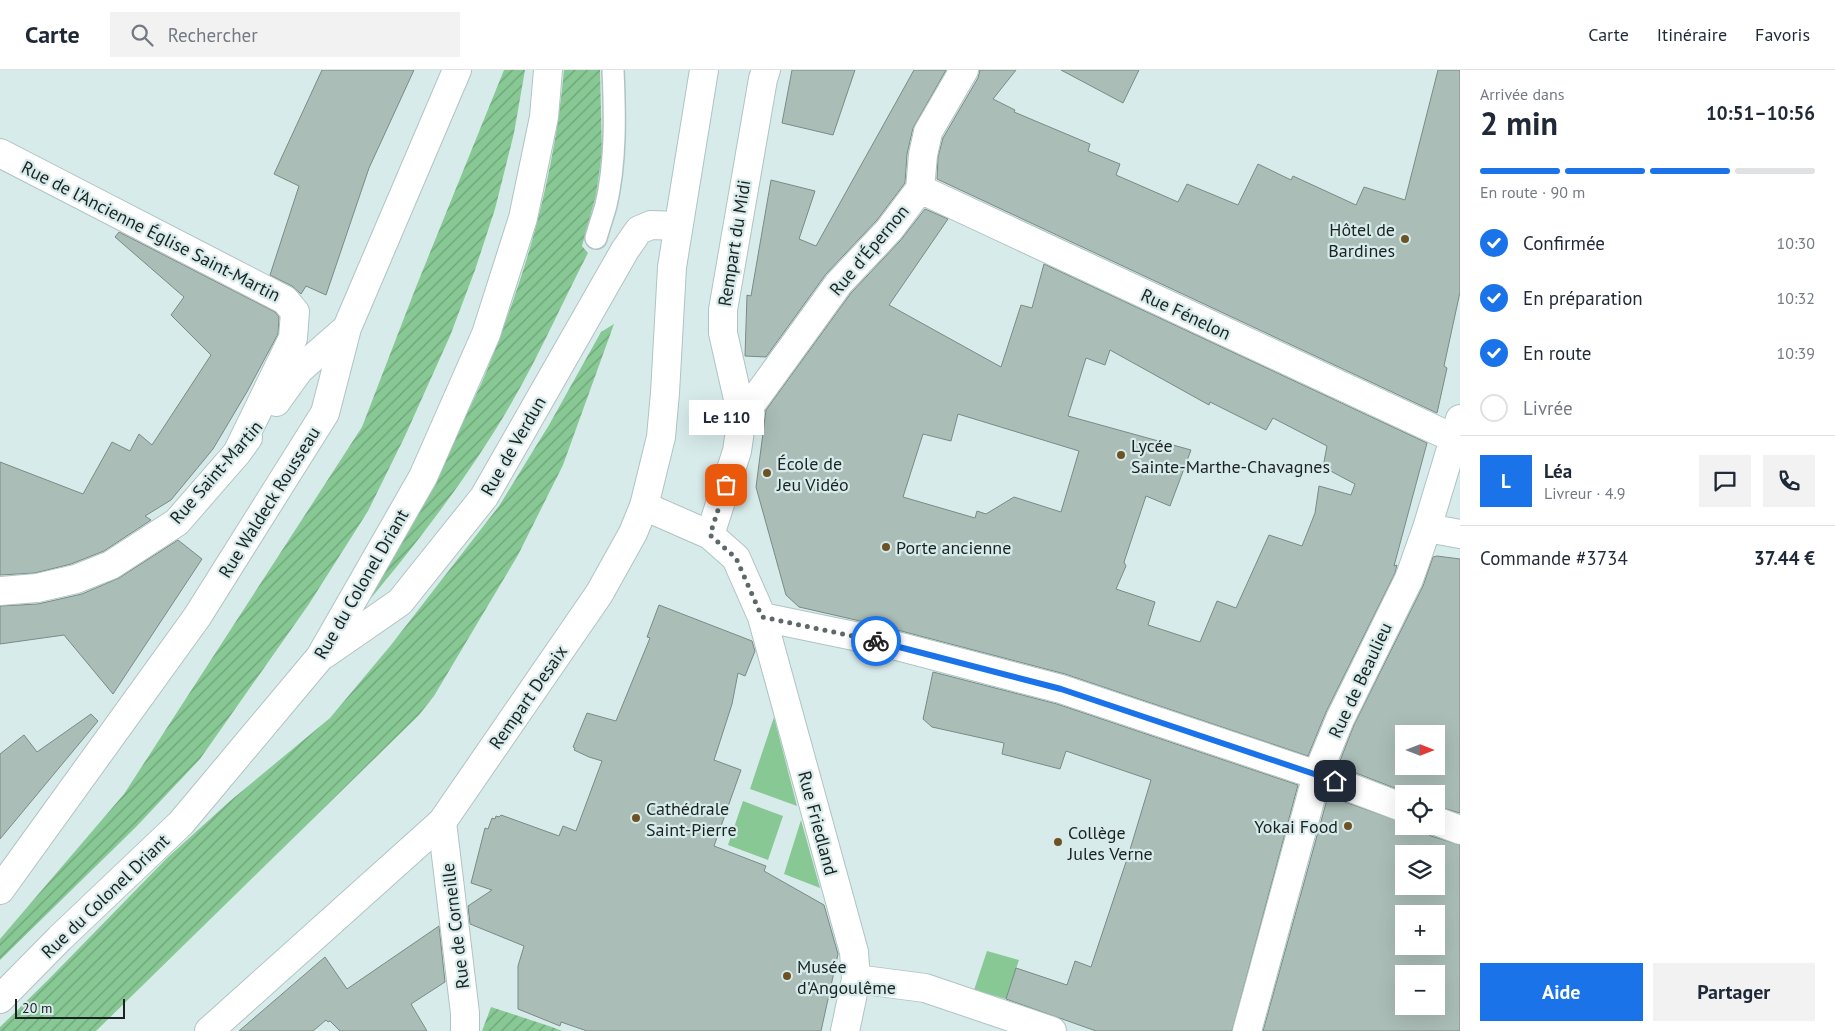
<!DOCTYPE html>
<html lang="fr">
<head>
<meta charset="utf-8">
<style>
  body { margin:0; font-family:"PT Sans",sans-serif; background:#f2f2f3; color:#1f2937; height:100vh; display:flex; flex-direction:column; font-size:19px; white-space:nowrap }
  * { box-sizing:border-box; margin:0 }
  p { font-size:16px; color:#747a83 }
  .icon { flex:none; width:28px; height:28px; fill:none; stroke:currentColor; stroke-width:2; stroke-linecap:round; stroke-linejoin:round }
  .map { position:relative; flex:1; overflow:hidden }
  .panel { display:flex; flex-direction:column; background:#fff; width:375px }
  .panel>* { flex:none }
  .needle { width:32px; rotate:90deg }
  .fabs { position:absolute; left:1395px; top:655px; display:grid; gap:10px }
  .fabs a { display:grid; place-items:center; width:50px; height:50px; border-radius:0px; background:#fff; box-shadow:0 5px 20px #0002; font-size:25px }
  .scale { position:absolute; left:15px; bottom:12px; width:110px; box-sizing:border-box; padding-left:5px; border:2px solid #1b2222; border-top:0; font-size:14px; line-height:18px; white-space:nowrap; color:#1b2222; -webkit-text-stroke:4px #d8ebeb; paint-order:stroke }
  .pin { position:absolute; display:grid; place-items:center; width:42px; height:42px; color:#fff; margin:-21px; border-radius:10px; box-shadow:0 2px 8px #0006 }
  .courier { position:absolute; display:grid; place-items:center; width:50px; height:50px; margin:-25px; border:4px solid #1a73e8; border-radius:50%; background:#fff; color:#222; box-shadow:0 1px 6px #0007 }
  .bubble { position:absolute; height:35px; border-radius:0px; background:#fff; box-shadow:0 5px 20px #0002; font-size:16px; font-weight:800; line-height:35px; text-align:center }
  .head em { font-style:normal; font-weight:800 }
  .head div { display:flex; flex-direction:column-reverse }
  .head { display:flex; align-items:center; justify-content:space-between; height:85px; padding:0 20px }
  h1 { font-size:32px; font-weight:800; line-height:38px }
  .bar { display:grid; grid-template-columns:repeat(4,1fr); gap:8px 5px; align-content:center; height:60px; padding:0 20px }
  .bar i { height:6px; border-radius:4px; background:#e0e1e3 }
  .bar .active { background:#1a73e8 }
  .bar p { grid-column:span 4 }
  .line { display:flex; align-items:center; gap:12px; padding:0 20px; border-top:1px solid #e0e1e3 }
  .line div { flex:1 }
  .round { display:grid; place-items:center; flex:none; width:52px; height:52px; border-radius:0px; background:#f2f2f3 }
  ol { padding:0 20px; list-style:none }
  li { display:flex; align-items:center; gap:15px; height:55px }
  li p { margin-inline-start:auto }
  li .icon { padding:5px; border-radius:50%; background:#1a73e8; color:#fff; stroke-width:4 }
  li:last-child { color:#747a83 }
  li i { width:28px; height:28px; border:2px solid #e0e1e3; border-radius:50% }
  .button { display:flex; gap:10px; margin-top:auto; padding:10px 20px }
  .button a { flex:1; height:58px; border-radius:0px; background:#1a73e8; color:#fff; font-size:20px; font-weight:800; line-height:58px; text-align:center }
  .button a+a { background:#f2f2f3; color:#1f2937 }
  header { display:flex; align-items:center; gap:30px; box-sizing:border-box; height:70px; padding:0 25px; background:#fff; border-bottom:1px solid #e0e1e3 }
  header strong { font-size:24px }
  nav { display:flex; gap:28px; margin-inline-start:auto; font-size:18px }
  .search { width:350px; height:45px; background:#f2f2f3; display:flex; align-items:center; gap:12px; box-sizing:border-box; padding:0 18px; border-radius:0px; color:#747a83; font-size:19px }
  main { display:flex; flex:1; min-height:0 }
  .map>svg:first-child { display:block }
  .grass { fill:#87c894 }
  .garden { fill:url(#garden-furrows) }
  .building { fill:#abbdb7; stroke:#7a8b85; fill-rule:evenodd }
  .lines { fill:none; stroke-linecap:round; stroke-linejoin:round }
  .pedestrian-casing { stroke:#b0c3c3; stroke-width:24 }
  .minor-casing { stroke:#b0c3c3; stroke-width:30 }
  .tertiary-casing { stroke:#b0c3c3; stroke-width:30 }
  .pedestrian { stroke:#fff; stroke-width:21 }
  .minor { stroke:#fff; stroke-width:28 }
  .tertiary { stroke:#fff; stroke-width:28 }
  .done { stroke:#5d6868; stroke-width:5; stroke-dasharray:0 9 }
  .route { stroke:#1a73e8; stroke-width:6 }
  .poi-dot { fill:#6d5324; stroke:#d8ebeb; stroke-width:2 }
  .labels { text-anchor:middle; dominant-baseline:central; stroke-width:4.5; stroke-linejoin:round; paint-order:stroke }
  .poi-label { font-size:18px; fill:#1b2222; stroke:#d8ebeb; text-anchor:start }
  .street-label { font-size:18px; fill:#1b2222; stroke:#d8ebeb }
</style>
</head>
<body>
<header>
<strong>Carte</strong>
<div class="search"><svg class="icon" aria-label="search" viewBox="0 0 24 24"><circle cx="10" cy="10" r="6"/><path d="M15 15l6 6"/></svg>Rechercher</div>
<nav><a>Carte</a><a>Itinéraire</a><a>Favoris</a></nav>
</header>
<main>
<div class="map">
<svg width="1460" height="961" viewBox="0 0 1460 961">
  <defs>
    <pattern id="garden-furrows" width="10" height="10" patternUnits="userSpaceOnUse" patternTransform="scale(1.25)"><rect width="10" height="10" fill="#87c894"/><path d="M-1 1l2-2M0 10L10 0M9 11l2-2" fill="none" stroke="#6ea278"/></pattern>
  </defs>
  <rect width="100%" height="100%" fill="#d8ebeb"/>
  <path class="grass" d="M774 647 797 736 750 719Z
    M743 731 783 746 768 790 728 775Z
    M801 750 820 818 784 804Z
    M987 881 1019 890 1006 929 974 920Z"/>
  <path class="garden" d="M504 0H525L514 63 495 139 475 200 450 266 405 366 368 441 309 534 200 689 136 757 0 890V869L124 724 362 357 416 217Z
    M564 0H600L602 83 596 125 582 176 588 183C562 233 540 284 512 332 468 408 412 480 355 547 398 470 444 394 481 314 489 297 495 278 502 261 534 177 556 90 564 0Z
    M614 254 563 395 518 485 434 626 419 645 96 961H0V957L48 910 167 788 230 731 330 648 391 575 499 436 549 355 601 262Z
    M491 937 552 957 562 961H482Z"/>
  <path class="building" d="M322 0H414L369 98 326 225 306 216 301 224 292 216 270 205 299 116 274 104Z
    M792 0H855L833 65 782 53Z
    M914 0H946L913 58 907 84 905 113 877 150 826 204 766 287 745 286 747 225 751 226 771 110 815 121 799 169 816 176Z
    M980 0H1016L993 29 1015 40 1014 42 1090 74 1088 81 1120 94 1116 105 1178 132 1187 114 1238 135 1258 94 1291 110 1293 106 1356 135 1364 117 1405 130 1438 0H1460V222L1444 296 1447 298 1437 343 937 109 938 87 943 68 978 8Z
    M1061 0H1139L1123 33Z
    M925 139 948 149 889 235 1001 297 1021 235 1032 238 1044 194 1427 373 1394 496 1397 495 1395 503 1326 642 1308 686 1065 604 882 556 799 537 786 525 756 417 766 340 851 223 900 171ZM1110 280 1209 335 1210 332 1266 360 1273 348 1327 376 1323 397 1355 414 1351 425 1319 416 1315 443 1302 476 1269 465 1236 538 1217 531 1200 572 1148 555 1155 532 1116 519 1126 496 1124 492 1146 426 1170 436 1191 380 1068 346 1086 288 1105 295ZM958 344 1079 381 1061 442 1014 427 986 444 977 441 975 448 903 427 923 364 951 371Z
    M119 162 275 242 279 247 278 264 248 320 213 379 171 430 145 446 151 450 104 481 71 494 35 503 0 505V392L83 424 112 372 130 381 139 364 152 375 211 285 171 245 184 227 115 167Z
    M178 470 202 489 113 624 64 565 0 574V536L38 534 82 524 119 508Z
    M1437 486 1460 489V743L1436 736V724H1410L1338 696 1354 655 1423 516 1433 487ZM1404 664H1436V696H1404Z
    M659 535 752 571 755 581 745 606 738 603 732 634 714 690 741 700 714 776 766 796 764 801 824 835 838 884 821 961H587L561 952 560 956 518 939V896L524 876 470 854 468 836 492 820 471 813 485 758 488 759 492 748 495 749 496 746 499 747 501 745 559 766 563 756 576 761 602 691 589 687 574 680 575 678 573 677 587 643 616 651 650 568 647 567Z
    M933 602 1057 634 1298 715 1232 961H1096L1006 929 1016 898 1067 915 1075 891 1091 897 1129 783 1151 710 1066 681 1060 699 1002 684 1004 673 932 657 923 649Z
    M91 644 98 651 0 769V684L24 665 37 682Z
    M1328 726 1404 753V756H1422L1424 761 1431 766 1460 775V961H1263ZM1404 784H1436V816H1404ZM1404 844H1436V876H1404ZM1404 904H1436V936H1404Z
    M439 856 445 912 411 934 427 961H340L330 951 328 952 326 950 313 961H239L325 887 347 919Z"/>
  <g class="lines">
    <defs>
      <path id="pedestrian" d="M596 168C599 157 603 146 606 135 616 92 615 44 613 0"/>
      <path id="minor" d="M0 83 285 230 295 242 293 268 237 383
        M920 119 1453 368
        M276 332 299 300 347 258
        M742 347 839 213 889 160 920 119 923 85 928 62 964 0
        M644 436 710 465 736 488 762 547 854 882 856 909 845 961
        M1427 458 1460 464
        M710 465 737 381 742 347 723 263V240L763 9 766 0
        M0 521 37 518 76 509 111 495 177 452 237 383 248 368
        M762 547 878 571 1061 619 1317 705 1404 738
        M325 584 400 532 484 427 625 180 639 160 651 155 678 156
        M1436 751 1460 760
        M442 752 465 943V961
        M0 820 197 547 325 343 347 258 457 0
        M856 909 925 918 1052 961
        M0 929 60 868 181 753 320 587 423 407 486 264 523 148 544 47 548 0
        M1247 961 1317 705 1340 649 1409 509 1427 458 1460 349"/>
      <path id="tertiary" d="M209 961 442 752 599 524 633 463 644 436 661 367 665 323 672 197 704 0"/>
    </defs>
    <use href="#pedestrian" class="pedestrian-casing"/>
    <use href="#minor" class="minor-casing"/>
    <use href="#tertiary" class="tertiary-casing"/>
    <use href="#pedestrian" class="pedestrian"/>
    <use href="#minor" class="minor"/>
    <use href="#tertiary" class="tertiary"/>
  </g>
  <g class="lines">
    <path class="done" d="M726 415 710 465 736 488 762 547 876 571"/>
    <path class="route" d="M876 571 1061 619 1335 711"/>
  </g>
  <g class="poi-dot">
    <circle cx="1405" cy="169" r="5"/>
    <circle cx="1121" cy="385" r="5"/>
    <circle cx="767" cy="403" r="5"/>
    <circle cx="886" cy="477" r="5"/>
    <circle cx="636" cy="748" r="5"/>
    <circle cx="1348" cy="756" r="5"/>
    <circle cx="1058" cy="772" r="5"/>
    <circle cx="787" cy="906" r="5"/>
  </g>
  <g class="labels">
    <g class="poi-label">
      <text x="1395" y="159" text-anchor="end">Hôtel de<tspan x="1395" dy="21">Bardines</tspan></text>
      <text x="1131" y="375">Lycée<tspan x="1131" dy="21">Sainte-Marthe-Chavagnes</tspan></text>
      <text x="777" y="393">École de<tspan x="777" dy="21">Jeu Vidéo</tspan></text>
      <text x="896" y="477">Porte ancienne</text>
      <text x="646" y="738">Cathédrale<tspan x="646" dy="21">Saint-Pierre</tspan></text>
      <text x="1338" y="756" text-anchor="end">Yokai Food</text>
      <text x="1068" y="762">Collège<tspan x="1068" dy="21">Jules Verne</tspan></text>
      <text x="797" y="896">Musée<tspan x="797" dy="21">d'Angoulême</tspan></text>
    </g>
    <g class="street-label">
      <text transform="translate(151 161) rotate(27)">Rue de l'Ancienne Église Saint-Martin</text>
      <text transform="translate(734 173) rotate(-81)">Rempart du Midi</text>
      <text transform="translate(869 180) rotate(-50)">Rue d'Épernon</text>
      <text transform="translate(1186 244) rotate(25)">Rue Fénelon</text>
      <text transform="translate(513 376) rotate(-60)">Rue de Verdun</text>
      <text transform="translate(216 402) rotate(-49)">Rue Saint-Martin</text>
      <text transform="translate(269 432) rotate(-58)">Rue Waldeck Rousseau</text>
      <text transform="translate(361 514) rotate(-60)">Rue du Colonel Driant</text>
      <text transform="translate(1360 610) rotate(-65)">Rue de Beaulieu</text>
      <text transform="translate(528 627) rotate(-55)">Rempart Desaix</text>
      <text transform="translate(818 753) rotate(75)">Rue Friedland</text>
      <text transform="translate(105 826) rotate(-44)">Rue du Colonel Driant</text>
      <text transform="translate(455 856) rotate(-97)">Rue de Corneille</text>
    </g>
  </g>
</svg>
<div class="fabs">
<a><svg class="needle" viewBox="-14 -14 28 28"><path d="M0-13l5 13h-10z" fill="#e53935"/><path d="M0 13l5-13h-10z" fill="#747a83"/></svg></a>
<a><svg class="icon" aria-label="locate" viewBox="0 0 24 24"><circle cx="12" cy="12" r="6"/><path d="M12 2v4M12 18v4M2 12h4M18 12h4"/></svg></a>
<a><svg class="icon" aria-label="layers" viewBox="0 0 24 24"><path d="M12 4l9 5-9 5-9-5zM3 14l9 5 9-5"/></svg></a>
<a>+</a>
<a>−</a>
</div>
<div class="scale">20 m</div>
<div class="pin" style="left:726px;top:415px;background:#ea580c"><svg class="icon" aria-label="bag" viewBox="0 0 24 24"><path d="M5 8h14l-1 12H6zM9 8a3 3 0 0 1 6 0"/></svg></div>
<div class="pin" style="left:1335px;top:711px;background:#1f2937"><svg class="icon" aria-label="home" viewBox="0 0 24 24"><path d="M3 11l9-7 9 7M6 9v11h12V9"/></svg></div>
<div class="courier" style="left:876px;top:571px"><svg class="icon" aria-label="bike" viewBox="0 0 24 24"><circle cx="6" cy="16" r="4"/><circle cx="18" cy="16" r="4"/><path d="M6 16l4-8h5l3 8M10 8l3 8H6M13 5h3"/></svg></div>
<div class="bubble" style="left:689px;top:330px;width:75px">Le 110</div>
</div>
<section class="panel">
<div class="head"><div><h1>2 min</h1><p>Arrivée dans</p></div><em>10:51–10:56</em></div>
<div class="bar"><i class="active"></i><i class="active"></i><i class="active"></i><i></i><p>En route · 90 m</p></div>
<ol>
<li><svg class="icon" aria-label="check" viewBox="0 0 24 24"><path d="M5 12l5 5 9-10"/></svg>Confirmée<p>10:30</p></li>
<li><svg class="icon" aria-label="check" viewBox="0 0 24 24"><path d="M5 12l5 5 9-10"/></svg>En préparation<p>10:32</p></li>
<li><svg class="icon" aria-label="check" viewBox="0 0 24 24"><path d="M5 12l5 5 9-10"/></svg>En route<p>10:39</p></li>
<li><i></i>Livrée</li>
</ol>
<div class="line" style="height:90px"><b class="round" style="background:#1a73e8;color:#fff">L</b><div><b>Léa</b><p>Livreur · 4.9</p></div><a class="round"><svg class="icon" aria-label="chat" viewBox="0 0 24 24"><path d="M4 5h16v11H9l-5 4z"/></svg></a><a class="round"><svg class="icon" aria-label="phone" viewBox="0 0 24 24"><path d="M5 4h4l2 5-3 2q2 4 5 5l2-3 5 2v4C11 20 4 13 5 4z"/></svg></a></div>
<div class="line" style="height:65px"><div>Commande #3734</div><b>37.44 €</b></div>
<div class="button"><a>Aide</a><a>Partager</a></div>
</section>
</main>
</body>
</html>
